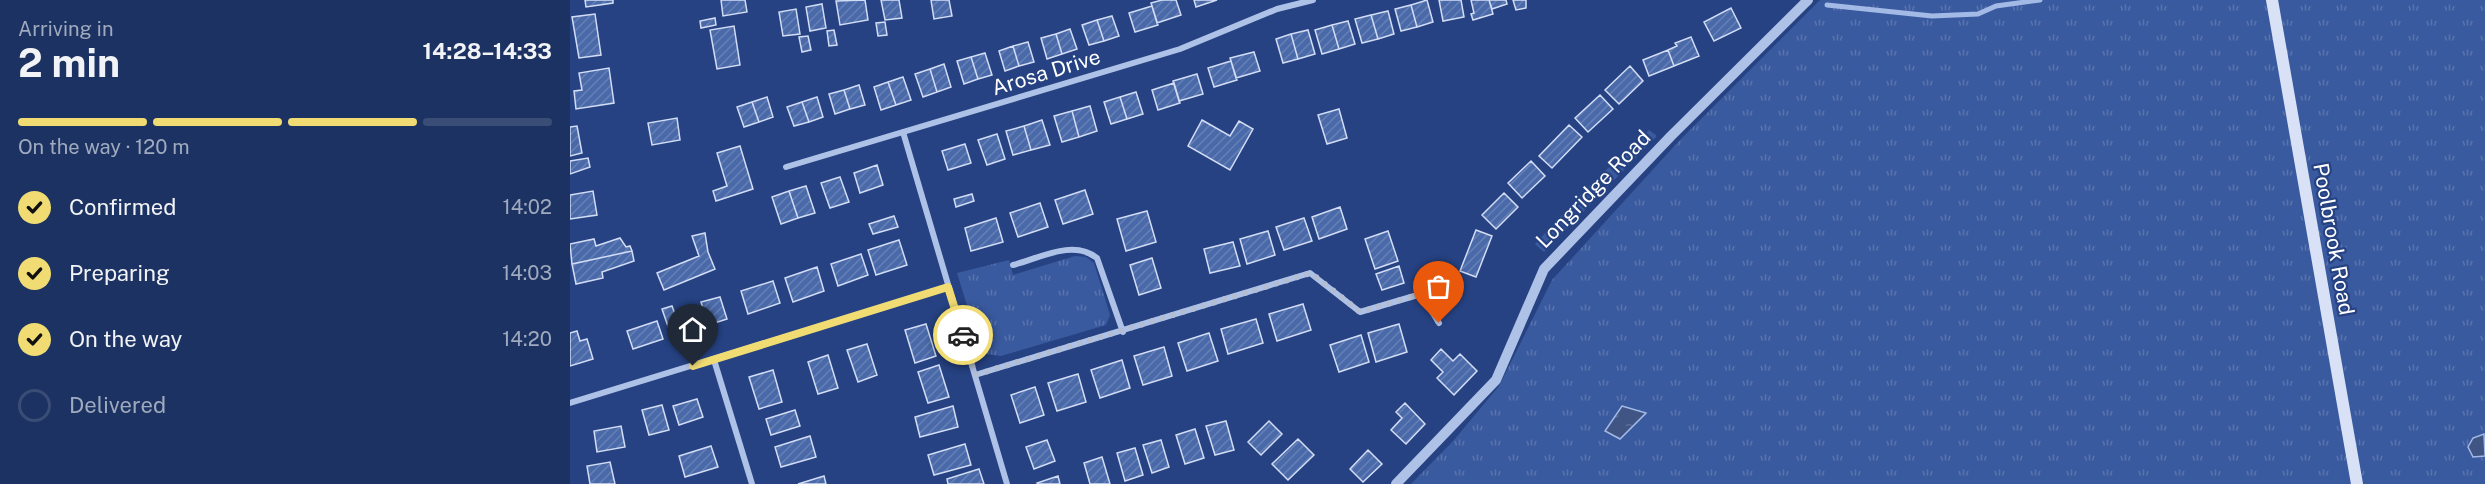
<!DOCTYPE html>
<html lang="en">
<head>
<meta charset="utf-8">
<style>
  body { margin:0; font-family:"Public Sans",sans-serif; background:#253a68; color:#f1f3f6; height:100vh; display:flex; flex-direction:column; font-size:22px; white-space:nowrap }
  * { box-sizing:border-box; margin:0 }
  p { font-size:20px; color:#a0aabe }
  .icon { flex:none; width:33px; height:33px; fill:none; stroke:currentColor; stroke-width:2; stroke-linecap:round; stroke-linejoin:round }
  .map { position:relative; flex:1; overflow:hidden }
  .drawer { display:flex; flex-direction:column; background:#1c3262; width:570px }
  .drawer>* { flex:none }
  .pin { position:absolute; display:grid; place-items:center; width:51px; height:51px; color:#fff; margin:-62px -26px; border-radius:50% 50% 50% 0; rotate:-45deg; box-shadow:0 0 6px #0007 }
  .pin .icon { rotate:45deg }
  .courier { position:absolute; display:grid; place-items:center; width:60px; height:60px; margin:-30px; border:4px solid #f0dc73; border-radius:50%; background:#fff; color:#222; box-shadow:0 2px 8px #0007 }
  .headline em { font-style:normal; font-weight:700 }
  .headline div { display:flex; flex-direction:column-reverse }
  .headline { display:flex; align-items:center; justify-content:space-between; height:102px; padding:0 18px }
  h1 { font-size:39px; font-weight:700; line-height:45px }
  .bar { display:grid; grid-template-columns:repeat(4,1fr); gap:9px 6px; align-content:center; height:72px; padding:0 18px }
  .bar i { height:8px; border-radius:4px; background:#3a4d77 }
  .bar .active { background:#f0dc73 }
  .bar p { grid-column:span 4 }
  ol { padding:0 18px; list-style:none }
  li { display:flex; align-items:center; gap:18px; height:66px }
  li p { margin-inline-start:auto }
  li .icon { padding:6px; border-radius:50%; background:#f0dc73; color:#111; stroke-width:4 }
  li:last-child { color:#a0aabe }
  li i { width:33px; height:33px; border:3px solid #3a4d77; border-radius:50% }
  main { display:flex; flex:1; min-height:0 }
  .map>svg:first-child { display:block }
  .grass { fill:url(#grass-tufts) }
  .water { fill:url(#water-ripples); stroke:#a3bae7; stroke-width:1.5 }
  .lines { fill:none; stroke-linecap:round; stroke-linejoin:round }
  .stream { stroke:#a3bae7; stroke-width:5 }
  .building { fill:url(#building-hatch); stroke:#d2ddf5; stroke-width:1.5 }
  .minor { stroke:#aec1e7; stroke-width:6 }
  .tertiary { stroke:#aec1e7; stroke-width:10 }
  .secondary { stroke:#d8e1f6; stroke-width:12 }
  .done { stroke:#b3bdd3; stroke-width:6; stroke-dasharray:0 10.8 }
  .route { stroke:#f0dc73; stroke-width:8 }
  .labels { text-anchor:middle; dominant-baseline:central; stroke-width:4.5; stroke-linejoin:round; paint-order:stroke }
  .street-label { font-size:21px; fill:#fff; stroke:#264282 }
</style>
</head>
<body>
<main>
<section class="drawer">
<div class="headline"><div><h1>2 min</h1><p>Arriving in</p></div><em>14:28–14:33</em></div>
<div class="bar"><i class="active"></i><i class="active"></i><i class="active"></i><i></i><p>On the way · 120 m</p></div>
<ol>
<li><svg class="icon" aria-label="check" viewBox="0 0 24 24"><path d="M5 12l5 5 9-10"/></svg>Confirmed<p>14:02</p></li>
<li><svg class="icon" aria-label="check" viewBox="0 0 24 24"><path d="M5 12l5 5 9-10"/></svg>Preparing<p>14:03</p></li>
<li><svg class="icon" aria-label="check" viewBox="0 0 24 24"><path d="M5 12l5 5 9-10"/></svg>On the way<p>14:20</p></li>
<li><i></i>Delivered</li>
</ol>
</section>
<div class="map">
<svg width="1915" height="484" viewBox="0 0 1915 484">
  <defs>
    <pattern id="grass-tufts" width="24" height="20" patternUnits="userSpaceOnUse" patternTransform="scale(1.5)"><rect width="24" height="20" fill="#3a5a9f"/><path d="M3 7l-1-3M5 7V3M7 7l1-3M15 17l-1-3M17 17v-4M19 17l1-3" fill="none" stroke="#5873ad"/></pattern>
    <pattern id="water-ripples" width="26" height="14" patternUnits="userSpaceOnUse" patternTransform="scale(1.5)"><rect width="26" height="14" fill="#405584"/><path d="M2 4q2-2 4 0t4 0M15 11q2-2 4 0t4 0" fill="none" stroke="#5d6e96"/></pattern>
    <pattern id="building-hatch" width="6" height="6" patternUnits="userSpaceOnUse" patternTransform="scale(1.5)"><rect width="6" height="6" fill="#4a69a9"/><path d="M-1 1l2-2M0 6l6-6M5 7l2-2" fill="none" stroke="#6580b6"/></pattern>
  </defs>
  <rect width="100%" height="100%" fill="#264282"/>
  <path class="grass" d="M1250 0H1915V484H841L884 440 929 386 982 280 1109 141Z
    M1079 130 1087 136 974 252 965 244 1018 187Z
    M505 256 516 257 524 263 540 315 536 325 431 356 417 354 409 344 387 273 439 260 443 275Z"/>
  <path class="water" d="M1052 406 1076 413 1050 439 1035 431Z
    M1914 434 1915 456 1903 457 1898 447 1903 438Z"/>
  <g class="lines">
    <path class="stream" d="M1257 5 1362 16 1408 14 1426 6 1470 0"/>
  </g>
  <path class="building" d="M15 0H43V3L16 7Z
    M151 0H175L177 12 153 16Z
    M295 0 298 20 270 25 266 1Z
    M311 0H329L332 18 315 20Z
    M361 0H379L382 16 364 19Z
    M592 0H606L611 15 587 23 581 3Z
    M624 0H647L626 7Z
    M857 0 863 22 847 27 841 5Z
    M869 0H891L894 17 873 21Z
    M901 0H919L923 14 903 20 901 14 904 13Z
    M919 0H936L937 4 922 9Z
    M943 0H956V8L946 10Z
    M252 4 256 28 240 31 236 7Z
    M841 5 847 27 831 31 825 9Z
    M582 6 588 25 565 32 559 13Z
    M1161 8 1171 28 1144 41 1134 22Z
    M226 9 230 34 213 36 209 12Z
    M818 11 824 34 808 39 801 15Z
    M25 14 31 55 9 58 2 17Z
    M801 15 808 39 792 43 785 19Z
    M542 16 549 36 534 41 527 20Z
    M145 18 146 25 131 28 130 21Z
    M527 20 534 41 519 45 512 25Z
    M778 21 785 44 769 49 762 25Z
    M315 22 317 35 308 36 306 23Z
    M762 25 769 49 752 54 745 30Z
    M164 26 170 65 147 69 140 30Z
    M500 29 507 49 492 54 486 34Z
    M264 30 267 45 259 46 257 31Z
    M738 30 745 54 728 59 721 34Z
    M486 34 492 54 477 59 471 38Z
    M721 34 728 59 713 63 706 39Z
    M238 36 241 50 232 52 229 37Z
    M1121 37 1129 56 1104 66 1098 50 1107 46 1105 43Z
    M458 42 464 62 449 66 443 46Z
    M443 46 449 66 435 71 429 51Z
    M1098 50 1104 66 1079 76 1073 60Z
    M684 52 690 71 666 78 660 58Z
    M415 53 422 75 408 79 401 57Z
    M401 57 408 79 394 84 387 61Z
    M661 61 667 80 644 87 638 68Z
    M374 64 381 87 367 92 360 69Z
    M1060 66 1073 81 1049 104 1035 90Z
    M39 68 44 103 6 109 4 91 12 90 9 73Z
    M360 69 367 92 353 97 345 74Z
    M627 74 633 94 609 101 603 81Z
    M333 77 341 100 326 105 318 82Z
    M318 82 326 105 311 110 304 87Z
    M604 83 610 103 588 110 582 90Z
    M289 85 295 105 280 109 274 90Z
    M274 90 280 109 265 114 259 94Z
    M566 92 573 114 557 119 550 97Z
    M1030 95 1043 109 1018 132 1005 118Z
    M197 97 203 117 189 122 182 102Z
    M247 97 253 117 239 122 232 102Z
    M550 97 557 119 541 124 534 102Z
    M182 102 189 122 174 127 167 107Z
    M232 102 239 122 224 126 217 107Z
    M520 106 527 131 509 137 502 111Z
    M769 109 777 138 757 144 748 115Z
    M502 111 509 137 492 142 484 116Z
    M107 118 110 140 82 145 78 123Z
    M472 120 480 145 461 150 454 126Z
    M632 120 660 136 669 121 683 129 660 170 618 146Z
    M999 125 1012 137 982 168 969 156Z
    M7 126 12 153 0 156V127Z
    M454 126 461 150 443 155 436 131Z
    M427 134 435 159 417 165 408 140Z
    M395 144 401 163 378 170 372 151Z
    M170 146 183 189 146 201 143 191 157 186 147 153Z
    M18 158 20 167 0 174V161Z
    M961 161 975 176 952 198 938 183Z
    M307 165 313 185 290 193 284 173Z
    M270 177 279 202 260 208 251 183Z
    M236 186 245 213 228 218 219 191Z
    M515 190 523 214 493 224 485 200Z
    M23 191 27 215 0 219V195Z
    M219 191 228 218 211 224 202 197Z
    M934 193 948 207 926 229 912 215Z
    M402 194 404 201 386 207 384 199Z
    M470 203 478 227 448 237 440 213Z
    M770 207 777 229 749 239 742 217Z
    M577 211 586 242 556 251 547 219Z
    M324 216 328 227 303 234 299 224Z
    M426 218 433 242 401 251 395 228Z
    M734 218 742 241 714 250 706 227Z
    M906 230 922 236 906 277 890 271Z
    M698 231 705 255 677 264 670 239Z
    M818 231 828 261 805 269 795 239Z
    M135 233 138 252 145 269 94 290 87 273 129 256 122 236Z
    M50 238 56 247 60 246 62 251 2 264 0 244 24 239 26 246Z
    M329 240 337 265 306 275 298 250Z
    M663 242 670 266 640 273 634 249Z
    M62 251 64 261 32 272 33 278 6 284 2 264Z
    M291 254 298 275 268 286 261 264Z
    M582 258 591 288 569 295 560 265Z
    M829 266 834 283 812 290 806 274Z
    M247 267 254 291 223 302 215 278Z
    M203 281 210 303 178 314 171 291Z
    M150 297 157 319 138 325 131 302Z
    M733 304 741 330 707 341 699 314Z
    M102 306 105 314 118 310 125 330 102 338 92 309Z
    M686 319 693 343 658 354 651 329Z
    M87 321 93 339 63 349 57 331Z
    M356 324 366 356 345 363 335 330Z
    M829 324 837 352 806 362 798 333Z
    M7 331 10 341 17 339 23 359 0 366V333Z
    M639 333 648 361 617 371 608 343Z
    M791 335 799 362 769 372 760 345Z
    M297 344 307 375 288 382 277 350Z
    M594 347 602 376 573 385 564 356Z
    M871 349 883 361 890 354 907 371 884 395 867 378 873 372 861 360Z
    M258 355 268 388 248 394 238 362Z
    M552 360 560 388 530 398 521 370Z
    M369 365 379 397 358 403 348 372Z
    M203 370 212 402 189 409 179 377Z
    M508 374 516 402 487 411 478 383Z
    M465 387 474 415 450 423 441 395Z
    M127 399 133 417 109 425 103 406Z
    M835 403 855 424 836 444 821 430 832 418 826 412Z
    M92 405 99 430 79 435 72 410Z
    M383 406 388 427 350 437 345 417Z
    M225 410 230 426 201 435 196 419Z
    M656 421 664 450 645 455 636 426Z
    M699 421 712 434 691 455 678 442Z
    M51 426 55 447 27 452 24 431Z
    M625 429 634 458 615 464 606 435Z
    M240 436 246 457 211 467 205 447Z
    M728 439 744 455 718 480 702 464Z
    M477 440 485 461 464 469 456 447Z
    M591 440 599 467 582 473 573 445Z
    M395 444 401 465 364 475 358 455Z
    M141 446 148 467 115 477 109 456Z
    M565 448 573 475 555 481 547 453Z
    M798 450 812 464 793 482 780 469Z
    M532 457 540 484H520L514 463Z
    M40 462 45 484H20L17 466Z
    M409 469 414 484H378L377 479Z
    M254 476 256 484H228Z
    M488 476 490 484H468L467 483Z"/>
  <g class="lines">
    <path class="minor" d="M333 132 437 484
      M216 167 610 49 707 9 743 0
      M443 265C470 258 503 239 527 258L553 332
      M144 360 182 484
      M405 375 740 273 790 312 851 294 869 323
      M0 403 378 287"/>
    <path class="tertiary" d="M826 484 926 380 974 269 1101 136 1238 0"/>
    <path class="secondary" d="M1702 0 1787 484"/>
  </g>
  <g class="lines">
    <path class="done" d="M393 335 405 375 741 273 790 312 851 294 869 323"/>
    <path class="route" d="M123 366 378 287 393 335"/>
  </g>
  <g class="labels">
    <g class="street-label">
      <text transform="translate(476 72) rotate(-17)">Arosa Drive</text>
      <text transform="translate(1023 189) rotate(-46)">Longridge Road</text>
      <text transform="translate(1764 239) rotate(80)">Poolbrook Road</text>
    </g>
  </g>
</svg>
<div class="pin" style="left:869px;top:323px;background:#ea580c"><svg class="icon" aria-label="bag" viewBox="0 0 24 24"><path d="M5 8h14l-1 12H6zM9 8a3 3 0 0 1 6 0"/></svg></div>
<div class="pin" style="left:123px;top:366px;background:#1f2937"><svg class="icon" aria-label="home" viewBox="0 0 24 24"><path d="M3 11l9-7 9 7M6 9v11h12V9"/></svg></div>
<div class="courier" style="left:393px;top:335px"><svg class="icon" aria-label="car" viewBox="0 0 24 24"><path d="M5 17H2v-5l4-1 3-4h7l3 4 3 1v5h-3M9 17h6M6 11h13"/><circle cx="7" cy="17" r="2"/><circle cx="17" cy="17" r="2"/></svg></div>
</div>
</main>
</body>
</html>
